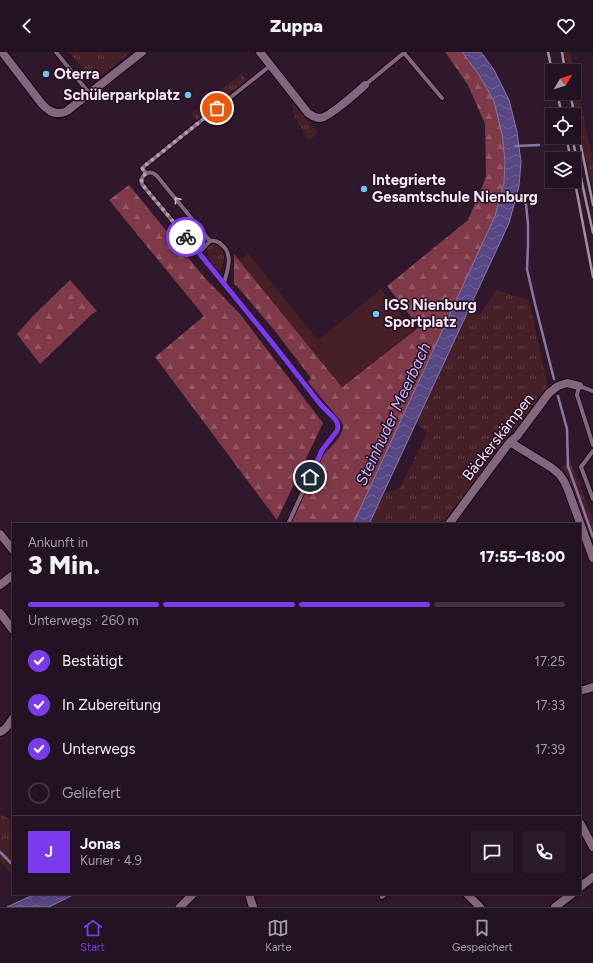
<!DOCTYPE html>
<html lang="de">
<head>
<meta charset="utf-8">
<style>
  body { margin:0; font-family:Figtree,sans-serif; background:#2b1b2a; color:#f1f3f6; height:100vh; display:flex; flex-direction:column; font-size:15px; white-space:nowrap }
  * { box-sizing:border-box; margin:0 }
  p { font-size:13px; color:#a39ea5 }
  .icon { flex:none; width:22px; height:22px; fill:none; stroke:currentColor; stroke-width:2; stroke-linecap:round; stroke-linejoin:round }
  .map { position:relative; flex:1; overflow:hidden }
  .panel { position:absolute; left:12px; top:471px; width:569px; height:372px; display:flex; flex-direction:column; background:#231221; border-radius:0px; box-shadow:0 2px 6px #0003,0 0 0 1px #40323f }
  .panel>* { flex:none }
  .needle { width:26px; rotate:51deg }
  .buttons { position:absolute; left:545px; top:12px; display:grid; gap:8px }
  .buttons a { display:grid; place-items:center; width:36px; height:36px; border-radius:0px; background:#231221; box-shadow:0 2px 6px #0003,0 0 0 1px #40323f; font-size:20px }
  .pin { position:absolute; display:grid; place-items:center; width:34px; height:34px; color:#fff; margin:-17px; border:2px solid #fff; border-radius:50%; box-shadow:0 1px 4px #0007 }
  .courier { position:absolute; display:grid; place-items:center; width:40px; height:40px; margin:-20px; border:3px solid #7c3aed; border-radius:50%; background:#fff; color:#222; box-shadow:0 1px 5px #0007 }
  .headline em { font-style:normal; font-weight:800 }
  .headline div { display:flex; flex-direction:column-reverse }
  .headline { display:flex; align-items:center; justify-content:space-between; height:68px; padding:0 16px }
  h1 { font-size:26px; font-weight:800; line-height:30px }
  .bar { display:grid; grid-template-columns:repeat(4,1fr); gap:6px 4px; align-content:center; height:48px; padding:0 16px }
  .bar i { height:5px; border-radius:3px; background:#40323f }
  .bar .on { background:#7c3aed }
  .bar p { grid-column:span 4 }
  .line { display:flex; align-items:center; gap:10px; padding:0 16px; border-top:1px solid #40323f }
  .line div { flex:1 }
  .round { display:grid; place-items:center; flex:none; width:42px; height:42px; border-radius:0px; background:#2b1b2a }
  ol { padding:0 16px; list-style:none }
  li { display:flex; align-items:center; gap:12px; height:44px }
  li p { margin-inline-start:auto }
  li .icon { padding:4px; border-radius:50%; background:#7c3aed; color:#fff; stroke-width:4 }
  li:last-child { color:#a39ea5 }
  li i { width:22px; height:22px; border:2px solid #40323f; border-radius:50% }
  header { display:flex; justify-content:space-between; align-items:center; height:52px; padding:0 16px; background:#231221; font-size:18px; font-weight:800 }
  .menu { display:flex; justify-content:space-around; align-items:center; height:56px; border-top:1px solid #40323f; background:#231221; font-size:11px; color:#a39ea5 }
  .menu a { display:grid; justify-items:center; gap:2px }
  .menu .on { color:#7c3aed }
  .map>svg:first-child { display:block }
  .grass { fill:url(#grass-tufts) }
  .forest { fill:url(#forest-firs) }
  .pitch { fill:#461f27 }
  .water { fill:url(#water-waves); stroke:#8878a7 }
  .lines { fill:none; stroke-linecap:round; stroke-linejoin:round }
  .stream { stroke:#8878a7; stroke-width:2.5 }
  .lane-casing { stroke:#160314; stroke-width:5.5 }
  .street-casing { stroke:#160314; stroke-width:10 }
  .lane { stroke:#83677f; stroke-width:4 }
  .street { stroke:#83677f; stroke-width:8 }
  .rail { stroke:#a390a0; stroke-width:2.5 }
  .oneway { stroke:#d0bccc }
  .done { stroke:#b2a0af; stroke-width:4; stroke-dasharray:0 7.2 }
  .route { stroke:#7c3aed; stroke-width:5 }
  .poi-dot { fill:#70c1f4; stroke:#250f23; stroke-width:1.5 }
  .labels { text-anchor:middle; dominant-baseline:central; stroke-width:3; stroke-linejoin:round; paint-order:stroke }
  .poi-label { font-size:15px; font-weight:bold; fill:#f9e9f6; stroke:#250f23; text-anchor:start }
  .street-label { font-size:15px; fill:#f9e9f6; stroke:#250f23 }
  .water-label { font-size:16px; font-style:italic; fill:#c5b5fe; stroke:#250f23 }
</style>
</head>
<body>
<header><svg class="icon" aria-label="back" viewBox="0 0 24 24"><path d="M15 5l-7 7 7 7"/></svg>Zuppa<svg class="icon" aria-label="heart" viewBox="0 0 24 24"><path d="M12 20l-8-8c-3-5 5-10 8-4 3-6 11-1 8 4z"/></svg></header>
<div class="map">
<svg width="593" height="855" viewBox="0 0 593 855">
  <defs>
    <pattern id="grass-tufts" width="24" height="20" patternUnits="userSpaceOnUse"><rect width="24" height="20" fill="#461f27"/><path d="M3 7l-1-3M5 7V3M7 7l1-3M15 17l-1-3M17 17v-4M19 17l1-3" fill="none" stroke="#614047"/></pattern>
    <pattern id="forest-firs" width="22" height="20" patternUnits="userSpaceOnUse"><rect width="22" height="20" fill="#803948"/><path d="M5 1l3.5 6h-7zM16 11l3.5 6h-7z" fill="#935663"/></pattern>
    <pattern id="water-waves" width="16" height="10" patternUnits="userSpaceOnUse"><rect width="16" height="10" fill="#574785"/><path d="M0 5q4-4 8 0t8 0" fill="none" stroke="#706297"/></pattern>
  </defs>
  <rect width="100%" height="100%" fill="#2f182c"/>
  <path class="grass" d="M69 0H131L93 30Z
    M564 0H570L589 91 593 107V137L582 92 572 41H574V19H568Z
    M241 22 247 28 197 68 191 61Z
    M293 51 318 81 308 89 293 61Z
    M212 192C227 192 226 213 218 220 215 217 206 201 207 197 208 194 210 194 212 192Z
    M496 238 529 248 548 334 519 374 516 377 509 383 443 472H369L384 442 400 436 427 381 417 371 467 262H480Z
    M570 406 593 467V493L571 433 561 417Z
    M0 762 13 769V823L0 809Z"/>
  <path class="forest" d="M445 0H462L479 23 494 49 502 82 505 110 504 131 495 164 353 472H290L324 402C330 396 343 384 343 374 343 372 341 370 340 368L308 330 311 326 275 279 237 234 234 232V202L342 335 419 275 387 234 468 168 486 125 485 72 468 33Z
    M129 133 204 225 240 262 323 371 277 468 155 305 204 264 109 148Z
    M70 228 97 259 92 262 40 312 17 282 32 265Z"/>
  <path class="pitch" d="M248 201 318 288 381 237 414 279 342 335 239 208Z"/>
  <path class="water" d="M462 0H481L494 18 509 48 517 80 521 110 519 134 509 171 369 472H353L495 164 504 131 505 109 502 82 494 49 479 23Z
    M35 842H75L49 855H7Z"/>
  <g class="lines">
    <path class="stream" d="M516 94 539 93
      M526 152 528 172V194L527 217 535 252 554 327
      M558 344 567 377 568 414 593 485
      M0 800 13 813"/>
    <defs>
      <path id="lane" d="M56 0 89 41
        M404 1 442 46
        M365 33 405 0
        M146 121 142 116 271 13
        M199 201 145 136 142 132 141 128C145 120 151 118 157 124L210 189
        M224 231C227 219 234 203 222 193 218 189 215 188 210 189L199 201 270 288 321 353 334 366 337 370 338 375 337 379 322 398 288 472
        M593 339 579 334 577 343 593 393
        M593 399 581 415 593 447
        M382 845 386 842"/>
      <path id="street" d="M2 0 42 52C49 60 57 64 67 59L142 0
        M260 0 308 61C312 64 315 66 320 66 330 65 357 40 365 33
        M510 390 552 416 559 422 564 429 568 438 593 506
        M449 472 503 399 510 390 517 384 549 341 558 334 567 331 579 334
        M0 482 13 498
        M0 533 13 523
        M0 561 13 578
        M580 639 593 635
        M0 680C6 678 10 671 13 666
        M580 771 593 795
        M580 835 593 825
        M249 842 253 855
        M467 842 480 855
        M180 855 193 842
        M555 855 572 842"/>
    </defs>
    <use href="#lane" class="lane-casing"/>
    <use href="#street" class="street-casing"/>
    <use href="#lane" class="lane"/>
    <use href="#street" class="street"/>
    <path class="rail" d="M548 0 552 19
      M562 0 565 19
      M557 41 562 63
      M570 41 593 153
      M566 85 571 107
      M572 85 593 181
      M574 125 593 225"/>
  </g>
  <defs><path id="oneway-chevron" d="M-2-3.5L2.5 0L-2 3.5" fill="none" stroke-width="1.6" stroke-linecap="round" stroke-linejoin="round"/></defs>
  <use class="oneway" href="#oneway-chevron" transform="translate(177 148) rotate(-129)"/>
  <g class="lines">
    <path class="done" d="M186 185 142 132C141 127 143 124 146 121L142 116 217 56"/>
    <path class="route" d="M186 185 270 288 321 353 334 366 337 370 338 375 337 379 322 398 310 425"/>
  </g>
  <g class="poi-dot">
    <circle cx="46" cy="22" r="4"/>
    <circle cx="188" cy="43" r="4"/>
    <circle cx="364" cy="137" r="4"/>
    <circle cx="376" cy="262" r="4"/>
  </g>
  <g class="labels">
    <g class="poi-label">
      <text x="54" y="22">Oterra</text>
      <text x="180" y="43" text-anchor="end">Schülerparkplatz</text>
      <text x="372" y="128">Integrierte<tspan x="372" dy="17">Gesamtschule Nienburg</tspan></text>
      <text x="384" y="253">IGS Nienburg<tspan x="384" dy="17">Sportplatz</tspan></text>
    </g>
    <g class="street-label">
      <text transform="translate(498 385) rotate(-52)">Bäckerskämpen</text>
    </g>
    <g class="water-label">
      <text transform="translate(393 362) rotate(-65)">Steinhuder Meerbach</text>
    </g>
  </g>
</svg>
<div class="buttons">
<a><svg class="needle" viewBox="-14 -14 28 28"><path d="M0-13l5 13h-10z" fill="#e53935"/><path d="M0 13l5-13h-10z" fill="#a39ea5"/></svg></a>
<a><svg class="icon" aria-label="locate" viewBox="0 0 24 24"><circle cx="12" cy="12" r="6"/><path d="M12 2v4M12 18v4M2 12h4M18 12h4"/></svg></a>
<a><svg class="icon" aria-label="layers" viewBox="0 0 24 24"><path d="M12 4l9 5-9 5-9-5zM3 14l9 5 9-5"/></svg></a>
</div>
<div class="pin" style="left:217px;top:56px;background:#ea580c"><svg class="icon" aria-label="bag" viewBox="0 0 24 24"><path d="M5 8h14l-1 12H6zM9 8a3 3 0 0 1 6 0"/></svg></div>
<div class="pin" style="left:310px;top:425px;background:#1f2937"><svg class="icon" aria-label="home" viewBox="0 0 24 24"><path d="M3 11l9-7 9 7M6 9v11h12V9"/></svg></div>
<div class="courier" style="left:186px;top:185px"><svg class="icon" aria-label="bike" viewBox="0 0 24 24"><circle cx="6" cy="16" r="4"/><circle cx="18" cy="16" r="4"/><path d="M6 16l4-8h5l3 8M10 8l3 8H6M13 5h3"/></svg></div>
<section class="panel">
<div class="headline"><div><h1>3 Min.</h1><p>Ankunft in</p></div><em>17:55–18:00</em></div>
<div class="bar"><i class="on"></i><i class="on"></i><i class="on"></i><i></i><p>Unterwegs · 260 m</p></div>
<ol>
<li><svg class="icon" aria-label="check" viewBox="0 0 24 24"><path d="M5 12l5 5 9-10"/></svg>Bestätigt<p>17:25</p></li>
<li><svg class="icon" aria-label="check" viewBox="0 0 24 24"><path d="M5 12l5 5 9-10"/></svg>In Zubereitung<p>17:33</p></li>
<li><svg class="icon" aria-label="check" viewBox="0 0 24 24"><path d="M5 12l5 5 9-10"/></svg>Unterwegs<p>17:39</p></li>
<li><i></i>Geliefert</li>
</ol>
<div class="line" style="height:72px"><b class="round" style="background:#7c3aed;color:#fff">J</b><div><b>Jonas</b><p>Kurier · 4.9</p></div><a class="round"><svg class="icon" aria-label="chat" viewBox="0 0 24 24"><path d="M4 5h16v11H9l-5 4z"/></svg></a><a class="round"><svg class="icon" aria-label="phone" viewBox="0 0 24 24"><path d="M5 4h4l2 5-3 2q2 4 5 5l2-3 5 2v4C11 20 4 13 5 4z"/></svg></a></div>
</section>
</div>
<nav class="menu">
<a class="on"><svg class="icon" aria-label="home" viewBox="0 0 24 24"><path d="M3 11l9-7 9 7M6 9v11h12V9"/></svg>Start</a>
<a><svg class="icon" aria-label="map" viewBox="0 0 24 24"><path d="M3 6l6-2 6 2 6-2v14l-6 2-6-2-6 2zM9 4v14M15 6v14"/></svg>Karte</a>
<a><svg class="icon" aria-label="saved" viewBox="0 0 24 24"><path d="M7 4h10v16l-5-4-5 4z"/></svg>Gespeichert</a>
</nav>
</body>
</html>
